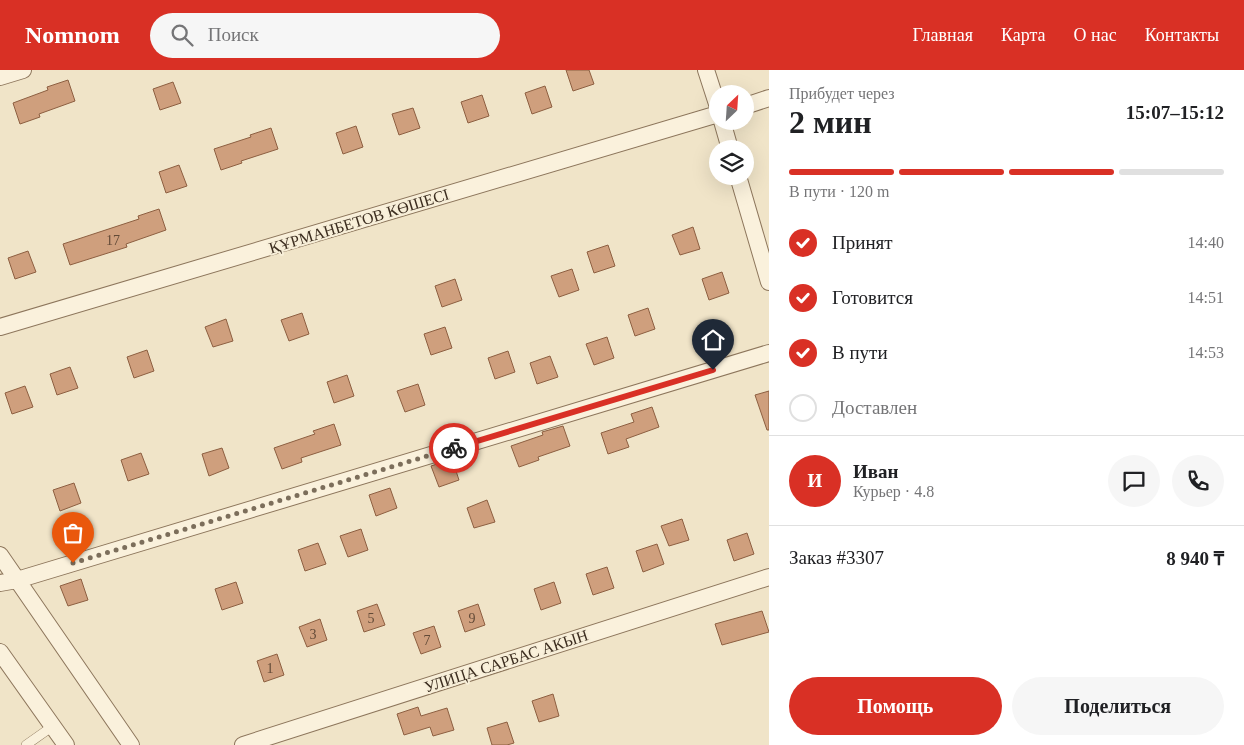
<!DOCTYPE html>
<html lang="ru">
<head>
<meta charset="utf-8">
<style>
  body { margin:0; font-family:"Times New Roman",serif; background:#f6f6f6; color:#202124; height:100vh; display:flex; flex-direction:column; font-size:19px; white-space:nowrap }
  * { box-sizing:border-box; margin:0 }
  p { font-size:16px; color:#757577 }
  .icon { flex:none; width:28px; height:28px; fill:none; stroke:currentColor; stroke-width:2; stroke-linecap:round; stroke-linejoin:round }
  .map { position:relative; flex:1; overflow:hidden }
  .drawer { display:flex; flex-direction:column; background:#fff; width:475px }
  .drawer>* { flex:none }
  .needle { width:32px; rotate:25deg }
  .tools { position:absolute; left:709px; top:15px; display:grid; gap:10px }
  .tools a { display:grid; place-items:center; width:45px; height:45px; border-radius:50%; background:#fff; box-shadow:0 5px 20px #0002; font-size:25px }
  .pin { position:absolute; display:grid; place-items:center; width:42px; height:42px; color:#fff; margin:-51px -21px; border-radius:50% 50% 50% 0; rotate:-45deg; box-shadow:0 0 5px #0007 }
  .pin .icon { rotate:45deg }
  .courier { position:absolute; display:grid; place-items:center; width:50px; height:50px; margin:-25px; border:4px solid #d93025; border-radius:50%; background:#fff; color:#222; box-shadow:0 1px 6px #0007 }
  .head em { font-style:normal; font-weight:700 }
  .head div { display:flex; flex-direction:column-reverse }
  .head { display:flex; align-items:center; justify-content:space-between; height:85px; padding:0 20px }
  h1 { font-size:32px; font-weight:700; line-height:38px }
  .bar { display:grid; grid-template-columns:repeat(4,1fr); gap:8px 5px; align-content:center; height:60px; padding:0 20px }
  .bar i { height:6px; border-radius:4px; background:#e0e0e0 }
  .bar .active { background:#d93025 }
  .bar p { grid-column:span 4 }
  .line { display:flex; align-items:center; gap:12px; padding:0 20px; border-top:1px solid #e0e0e0 }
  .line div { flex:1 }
  .round { display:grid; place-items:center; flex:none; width:52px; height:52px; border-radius:26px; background:#f6f6f6 }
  ol { padding:0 20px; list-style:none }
  li { display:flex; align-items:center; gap:15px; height:55px }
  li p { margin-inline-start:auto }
  li .icon { padding:5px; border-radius:50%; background:#d93025; color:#fff; stroke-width:4 }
  li:last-child { color:#757577 }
  li i { width:28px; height:28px; border:2px solid #e0e0e0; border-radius:50% }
  .primary-button { display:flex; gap:10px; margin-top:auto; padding:10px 20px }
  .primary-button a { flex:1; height:58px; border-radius:30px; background:#d93025; color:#fff; font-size:20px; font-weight:700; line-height:58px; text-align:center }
  .primary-button a+a { background:#f6f6f6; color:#202124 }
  header { display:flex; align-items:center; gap:30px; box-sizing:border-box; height:70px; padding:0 25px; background:#d93025; color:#fff }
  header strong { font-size:24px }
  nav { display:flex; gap:28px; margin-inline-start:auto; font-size:18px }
  .search { width:350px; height:45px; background:#f6f6f6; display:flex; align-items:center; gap:12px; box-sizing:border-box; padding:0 18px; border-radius:28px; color:#757577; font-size:19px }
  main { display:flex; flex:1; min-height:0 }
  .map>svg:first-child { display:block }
  .building { fill:#cf9f7d; stroke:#8d5f41 }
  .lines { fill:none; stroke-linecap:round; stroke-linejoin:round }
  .lane-casing { stroke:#8d765c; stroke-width:10 }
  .street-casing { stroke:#8d765c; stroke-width:18 }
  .lane { stroke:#faf1dc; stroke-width:9 }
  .street { stroke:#faf1dc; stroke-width:16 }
  .done { stroke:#7c6e5b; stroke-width:5; stroke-dasharray:0 9 }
  .route { stroke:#d93025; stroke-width:6 }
  .labels { text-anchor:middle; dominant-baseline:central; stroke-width:4; stroke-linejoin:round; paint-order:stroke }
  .number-label { font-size:14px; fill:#624a37 }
  .street-label { font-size:16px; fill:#3d2e20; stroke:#f7eed8 }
</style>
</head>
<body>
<header>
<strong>Nomnom</strong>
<div class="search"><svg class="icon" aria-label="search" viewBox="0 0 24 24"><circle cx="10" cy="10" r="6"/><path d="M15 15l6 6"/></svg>Поиск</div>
<nav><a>Главная</a><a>Карта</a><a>О нас</a><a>Контакты</a></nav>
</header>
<main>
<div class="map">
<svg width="769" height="675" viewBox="0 0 769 675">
  <rect width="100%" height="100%" fill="#f0e4c8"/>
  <path class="building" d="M566 0H589L594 14 573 21Z
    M68 10 75 31 39 44 40 47 20 54 13 33 48 20 47 17Z
    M173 12 181 33 160 40 153 19Z
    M545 16 552 37 532 44 525 23Z
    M482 25 489 46 468 53 461 32Z
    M413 38 420 58 399 65 392 44Z
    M356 56 363 77 343 84 336 63Z
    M271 58 278 79 241 91 242 93 221 100 214 79 251 67 250 65Z
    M179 95 187 116 166 123 159 102Z
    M159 139 166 160 126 174 127 177 70 195 63 174 139 149 138 146Z
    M693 157 700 179 680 185 672 165Z
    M608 175 615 196 594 203 587 182Z
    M28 181 36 202 15 209 8 188Z
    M572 199 579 220 559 227 551 206Z
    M722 202 729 223 709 230 702 209Z
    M455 209 462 230 442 237 435 216Z
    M648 238 655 259 635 266 628 245Z
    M302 243 309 264 289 271 281 250Z
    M226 249 233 271 213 277 205 257Z
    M445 257 452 278 431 285 424 264Z
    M607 267 614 288 594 295 586 274Z
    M147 280 154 301 134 308 127 287Z
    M508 281 515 302 495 309 488 288Z
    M550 286 558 307 537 314 530 293Z
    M70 297 78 318 57 325 50 304Z
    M347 305 354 326 334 333 327 312Z
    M418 314 425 335 405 342 397 321Z
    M25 316 33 337 12 344 5 323Z
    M769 321V360H767L755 325Z
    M652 337 659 357 626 369 629 377 608 384 601 363 634 352 631 344Z
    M334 354 341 375 301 388 302 392 282 399 274 378 315 364 313 361Z
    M563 356 570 376 538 387 539 390 519 397 511 376 543 365 542 362Z
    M222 378 229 398 209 406 202 384Z
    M141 383 149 404 128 411 121 390Z
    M452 389 459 410 439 417 431 396Z
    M74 413 81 433 60 441 53 420Z
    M390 418 397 438 376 446 369 425Z
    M487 430 495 452 474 458 467 438Z
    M682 449 689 470 669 476 661 456Z
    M361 459 368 480 348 487 340 466Z
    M747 463 754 484 734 491 727 470Z
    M318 473 326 494 305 501 298 480Z
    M657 474 664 494 643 502 636 481Z
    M607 497 614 518 593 525 586 504Z
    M81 509 88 530 68 536 60 516Z
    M236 512 243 533 222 540 215 519Z
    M554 512 561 533 541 540 534 519Z
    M377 534 385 555 364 562 357 541Z
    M478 534 485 555 465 562 458 541Z
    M762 541 769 562 722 575 715 554Z
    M320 549 327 570 307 577 299 557Z
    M434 556 441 577 421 584 413 563Z
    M277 584 284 605 264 612 257 591Z
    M553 624 559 646 539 652 532 631Z
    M418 637 421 646 447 638 454 660 433 666 430 657 404 665 397 644Z
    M507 652 514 673 507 675H492L487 658Z"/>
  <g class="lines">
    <defs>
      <path id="lane" d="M26 675 53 656"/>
      <path id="street" d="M706 0 718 37
        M0 7 23 0
        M745 36 769 28
        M722 51 730 79
        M738 106 769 212
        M0 257 718 44
        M0 485 131 675
        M0 513 17 510 769 283
        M0 582 66 675
        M243 675 769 507"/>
    </defs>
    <use href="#lane" class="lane-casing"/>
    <use href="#street" class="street-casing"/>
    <use href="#lane" class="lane"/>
    <use href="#street" class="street"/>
  </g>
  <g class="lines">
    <path class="done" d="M73 493 454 378"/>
    <path class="route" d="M454 378 713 300"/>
  </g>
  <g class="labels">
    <g class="number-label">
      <text x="113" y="170">17</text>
      <text x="371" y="548">5</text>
      <text x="472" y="548">9</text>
      <text x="313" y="564">3</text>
      <text x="427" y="570">7</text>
      <text x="270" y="598">1</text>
    </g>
    <g class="street-label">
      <text transform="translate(359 151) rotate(-17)">ҚҰРМАНБЕТОВ КӨШЕСІ</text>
      <text transform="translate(506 591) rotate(-18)">УЛИЦА САРБАС АКЫН</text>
    </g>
  </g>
</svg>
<div class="tools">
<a><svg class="needle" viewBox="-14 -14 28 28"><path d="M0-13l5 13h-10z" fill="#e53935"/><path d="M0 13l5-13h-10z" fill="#757577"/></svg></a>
<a><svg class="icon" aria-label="layers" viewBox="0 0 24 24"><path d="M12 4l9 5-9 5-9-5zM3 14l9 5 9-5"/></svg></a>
</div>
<div class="pin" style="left:73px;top:493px;background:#ea580c"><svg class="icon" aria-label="bag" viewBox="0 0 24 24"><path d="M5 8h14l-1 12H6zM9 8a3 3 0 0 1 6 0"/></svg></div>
<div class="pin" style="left:713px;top:300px;background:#1f2937"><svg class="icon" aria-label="home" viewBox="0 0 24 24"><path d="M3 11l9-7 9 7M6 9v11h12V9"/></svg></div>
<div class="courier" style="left:454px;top:378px"><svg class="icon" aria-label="bike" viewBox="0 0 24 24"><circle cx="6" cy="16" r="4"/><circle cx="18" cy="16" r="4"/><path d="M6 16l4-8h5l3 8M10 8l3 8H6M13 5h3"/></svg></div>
</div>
<section class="drawer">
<div class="head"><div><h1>2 мин</h1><p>Прибудет через</p></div><em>15:07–15:12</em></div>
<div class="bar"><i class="active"></i><i class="active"></i><i class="active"></i><i></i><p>В пути · 120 m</p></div>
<ol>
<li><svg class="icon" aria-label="check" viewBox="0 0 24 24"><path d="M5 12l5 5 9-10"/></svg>Принят<p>14:40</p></li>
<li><svg class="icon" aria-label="check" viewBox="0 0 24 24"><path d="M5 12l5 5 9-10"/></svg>Готовится<p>14:51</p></li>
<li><svg class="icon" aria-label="check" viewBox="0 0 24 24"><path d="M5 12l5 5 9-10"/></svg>В пути<p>14:53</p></li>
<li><i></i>Доставлен</li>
</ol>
<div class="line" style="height:90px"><b class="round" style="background:#d93025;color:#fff">И</b><div><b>Иван</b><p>Курьер · 4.8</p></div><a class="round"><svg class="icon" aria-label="chat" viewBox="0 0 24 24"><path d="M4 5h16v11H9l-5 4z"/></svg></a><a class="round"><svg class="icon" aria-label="phone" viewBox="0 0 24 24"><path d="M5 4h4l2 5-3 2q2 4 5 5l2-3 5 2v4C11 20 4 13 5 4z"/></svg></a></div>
<div class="line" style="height:65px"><div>Заказ #3307</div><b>8 940 ₸</b></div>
<div class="primary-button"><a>Помощь</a><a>Поделиться</a></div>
</section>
</main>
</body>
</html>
